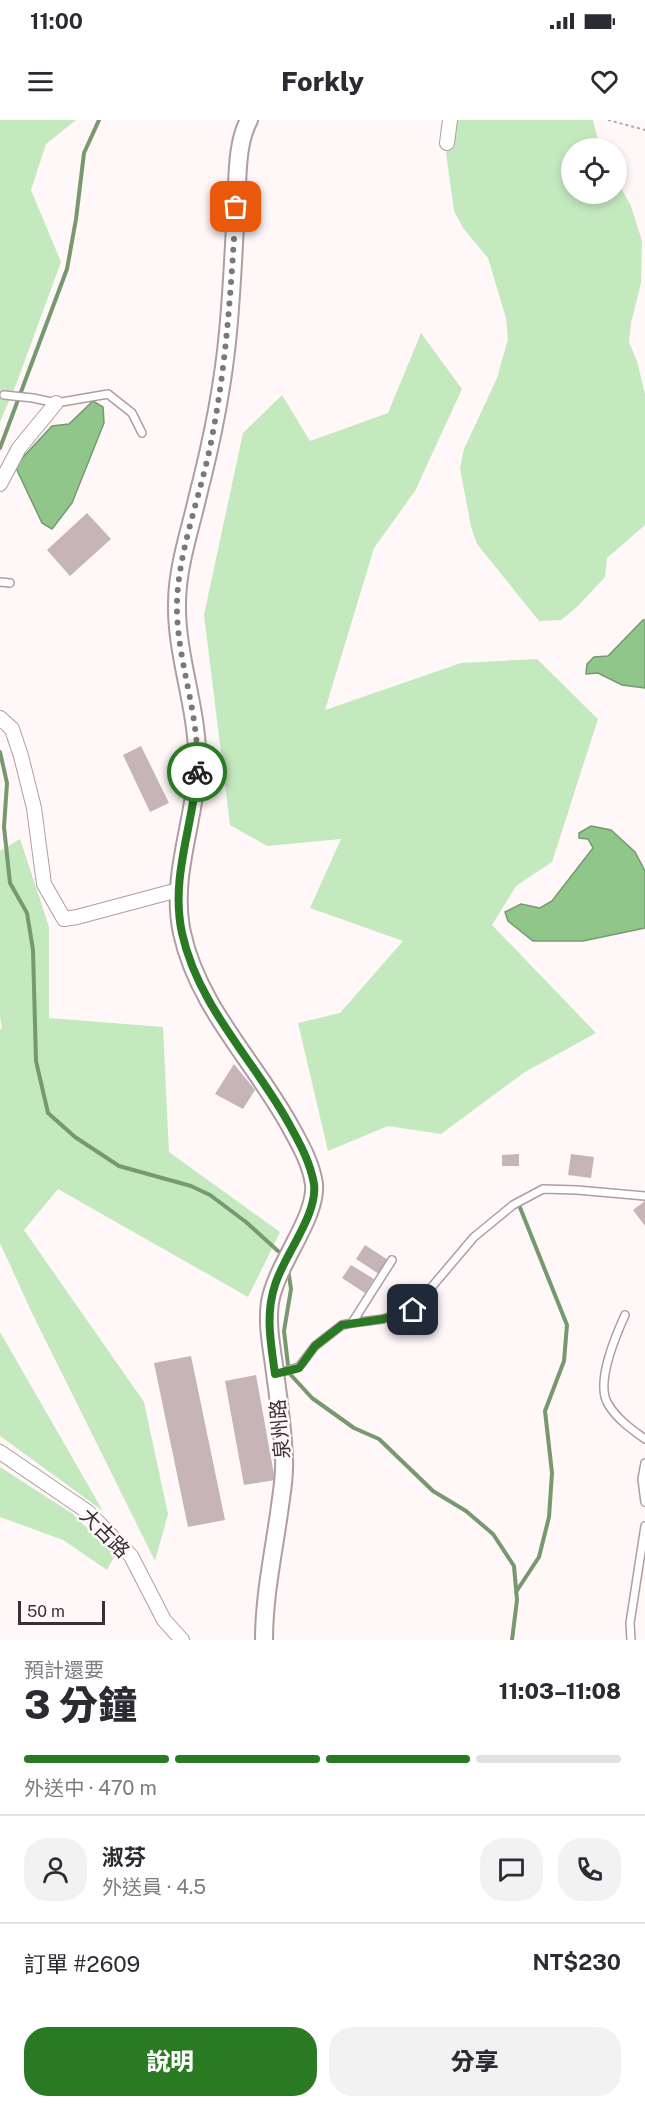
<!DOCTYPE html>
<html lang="zh-TW">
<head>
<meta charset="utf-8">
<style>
  body { margin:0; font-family:"Public Sans","Noto Sans TC",sans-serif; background:#f2f2f3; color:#2b2b33; height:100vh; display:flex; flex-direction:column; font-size:22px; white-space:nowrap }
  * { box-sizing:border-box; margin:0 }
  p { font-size:20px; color:#7c7c81 }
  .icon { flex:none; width:33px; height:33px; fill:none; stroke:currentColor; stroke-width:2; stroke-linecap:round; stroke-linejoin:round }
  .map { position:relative; height:1520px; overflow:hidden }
  .sheet { display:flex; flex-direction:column; background:#fff; flex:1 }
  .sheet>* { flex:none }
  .controls { position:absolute; left:561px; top:18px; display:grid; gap:12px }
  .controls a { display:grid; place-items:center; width:66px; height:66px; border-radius:50%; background:#fff; box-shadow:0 3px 9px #0003; font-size:30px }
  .scale { position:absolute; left:18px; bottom:15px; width:87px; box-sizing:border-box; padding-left:6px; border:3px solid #383032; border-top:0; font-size:16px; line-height:21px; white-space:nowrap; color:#383032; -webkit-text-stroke:4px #fff7f8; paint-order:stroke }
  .pin { position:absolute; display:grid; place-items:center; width:51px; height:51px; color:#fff; margin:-26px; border-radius:12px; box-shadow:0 3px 9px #0006 }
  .courier { position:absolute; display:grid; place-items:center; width:60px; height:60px; margin:-30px; border:4px solid #2a7923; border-radius:50%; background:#fff; color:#222; box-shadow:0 2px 8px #0007 }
  .summary em { font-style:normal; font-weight:800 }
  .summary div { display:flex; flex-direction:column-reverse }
  .summary { display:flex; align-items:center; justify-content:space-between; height:102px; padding:0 24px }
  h1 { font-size:39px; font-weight:800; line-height:45px }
  .bar { display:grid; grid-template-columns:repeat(4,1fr); gap:9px 6px; align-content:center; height:72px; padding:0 24px }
  .bar i { height:8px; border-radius:4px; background:#e1e1e2 }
  .bar .current { background:#2a7923 }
  .bar p { grid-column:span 4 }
  .line { display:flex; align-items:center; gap:15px; padding:0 24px; border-top:2px solid #e1e1e2 }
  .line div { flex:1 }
  .round { display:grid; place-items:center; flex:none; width:63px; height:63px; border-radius:24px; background:#f2f2f3 }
  .action { display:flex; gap:12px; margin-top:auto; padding:12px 24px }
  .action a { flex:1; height:69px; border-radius:24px; background:#2a7923; color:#fff; font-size:24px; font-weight:800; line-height:69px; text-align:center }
  .action a+a { background:#f2f2f3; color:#2b2b33 }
  .status { display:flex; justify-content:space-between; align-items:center; height:42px; padding:0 30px; background:#fff; direction:ltr }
  .status svg { height:16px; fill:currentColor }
  header { display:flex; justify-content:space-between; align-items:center; height:78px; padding:0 24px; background:#fff; font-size:27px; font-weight:800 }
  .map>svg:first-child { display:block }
  .green { fill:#c4e9bf }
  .water { fill:#91c68a; stroke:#769970; stroke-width:1.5 }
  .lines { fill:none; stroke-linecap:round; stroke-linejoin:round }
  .stream { stroke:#769970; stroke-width:4 }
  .building { fill:#c7b4b8 }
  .service-casing { stroke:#af9da1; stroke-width:10 }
  .minor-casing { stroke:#af9da1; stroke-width:16 }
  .tertiary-casing { stroke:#af9da1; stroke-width:20 }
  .path { stroke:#b1a9ab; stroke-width:2; stroke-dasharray:3 3; stroke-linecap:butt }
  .service { stroke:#fff; stroke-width:7 }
  .minor { stroke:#fff; stroke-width:14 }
  .tertiary { stroke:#fff; stroke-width:16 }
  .done { stroke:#7e7677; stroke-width:6; stroke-dasharray:0 10.8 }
  .route { stroke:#2a7923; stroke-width:8 }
  .labels { text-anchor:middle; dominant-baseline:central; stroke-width:5; stroke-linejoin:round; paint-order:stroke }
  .street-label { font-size:20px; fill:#383032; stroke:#fff7f8 }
</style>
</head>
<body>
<div class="status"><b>11:00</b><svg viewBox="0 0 49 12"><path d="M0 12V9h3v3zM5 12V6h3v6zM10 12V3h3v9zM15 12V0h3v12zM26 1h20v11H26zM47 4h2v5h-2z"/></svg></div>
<header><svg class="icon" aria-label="menu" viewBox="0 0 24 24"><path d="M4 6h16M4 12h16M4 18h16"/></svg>Forkly<svg class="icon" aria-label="heart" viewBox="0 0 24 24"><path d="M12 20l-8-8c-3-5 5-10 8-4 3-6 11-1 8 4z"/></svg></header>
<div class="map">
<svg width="645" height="1520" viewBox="0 0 645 1520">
  <rect width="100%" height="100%" fill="#fff7f8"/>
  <path class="green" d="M0 0H76L46 24 31 70 61 142 17 262 0 302Z
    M454 0H593L600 28H572V74H616L617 61 631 86 642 121 641 163 631 203 629 222 637 241 645 274V405L607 438 605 457 577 487 561 500 539 501 477 424 471 407 460 348 464 329 497 258 508 219 506 198 488 138 463 108 454 91 446 33Z
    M421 213 462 269 415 371 374 428 325 590 461 543 537 539 598 599 552 742 516 766 492 805 596 913 525 952 441 1014 388 1006 328 1031 298 903 340 893 403 821 310 788 341 719 267 726 230 705 204 495 243 313 282 275 310 321 388 293Z
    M20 719 49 807V898L163 907 169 1032 280 1112 248 1177 58 1069 24 1110 144 1282 168 1394 155 1441 32 1193 0 1123V910L2 908 0 896V731Z
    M0 1212 103 1391 0 1316Z
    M0 1347 73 1394 115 1435 107 1450 63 1420 0 1397Z"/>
  <path class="water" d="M93 281 103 287 104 303 72 383 52 409 42 403 15 346 52 306 69 304Z
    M643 500H645V568L622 565 598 553 586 554 587 544 594 537 608 536Z
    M591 706 611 710 635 732 645 751V808L583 821H533L508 801 505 792 521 784 540 788 552 781 593 728 588 719 579 718V713Z"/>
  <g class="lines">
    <path class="stream" d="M0 328 67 149 76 99 84 33 99 0
      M0 632 7 663 4 707 10 763 27 793 33 830 36 941 48 993 75 1017 119 1046 191 1066 210 1075 246 1102 278 1131
      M288 1245 284 1211 291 1169 288 1149
      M290 1254 312 1278 354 1308 379 1319 433 1371 466 1391 493 1414 514 1446 517 1480 512 1520
      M516 1472 539 1437 549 1397 552 1353 545 1291 564 1241 567 1205 519 1085"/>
  </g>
  <path class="building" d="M87 393 111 419 70 456 47 430Z
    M141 626 169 683 150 692 123 635Z
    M234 944 255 970 243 989 215 974Z
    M519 1034V1046H502V1035Z
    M571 1034 594 1037 591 1058 568 1055Z
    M645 1081V1106L633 1090Z
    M365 1125 388 1140 379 1154 356 1139Z
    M351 1145 374 1159 365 1173 342 1158Z
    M191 1236 225 1400 188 1407 154 1243Z
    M256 1255 275 1360 244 1365 225 1261Z"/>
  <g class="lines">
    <defs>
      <path id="service" d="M4 275 33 278 56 283 108 274 132 293 142 313
        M0 462 10 463
        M625 1195C616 1215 595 1263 608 1284 617 1299 631 1309 645 1319
        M352 1203 383 1199 413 1189 474 1117 513 1085 543 1069 577 1070 645 1076
        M275 1254 299 1247 315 1226 342 1205 352 1203 392 1140
        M645 1343 642 1359 645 1382
        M631 1520 630 1503 645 1406"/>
      <path id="minor" d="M447 23 450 0
        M0 364 19 328 56 283
        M0 598 12 609 21 636 34 688 44 764 64 799 77 797 178 770
        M0 1332 88 1392 131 1436 164 1500 182 1520"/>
      <path id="tertiary" d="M249 0C236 24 238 58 236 85 234 127 232 170 228 212 223 267 212 321 198 375 190 411 177 447 177 484 176 539 200 593 197 649 194 705 170 757 182 813 198 887 255 942 290 1006 300 1024 311 1043 314 1064 317 1098 277 1143 270 1182 267 1203 271 1224 274 1245 278 1276 283 1308 284 1339 285 1355 282 1371 280 1386 274 1431 264 1475 264 1520"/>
    </defs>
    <use href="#service" class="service-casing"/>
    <use href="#minor" class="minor-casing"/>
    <use href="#tertiary" class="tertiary-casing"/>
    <path class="path" d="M608 0 645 10"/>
    <use href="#service" class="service"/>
    <use href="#minor" class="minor"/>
    <use href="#tertiary" class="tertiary"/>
  </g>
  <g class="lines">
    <path class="done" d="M197 652C201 590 171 530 178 467 183 417 203 367 212 317 227 241 231 165 236 87"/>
    <path class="route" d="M197 652C193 706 170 758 182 813 198 886 253 939 288 1002 299 1022 310 1041 314 1064 318 1095 284 1135 275 1165 265 1195 271 1224 275 1254L299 1248 315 1226 342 1205 383 1199 413 1190"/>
  </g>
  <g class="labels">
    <g class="street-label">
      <text transform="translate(280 1309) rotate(-95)">泉州路</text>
      <text transform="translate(105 1413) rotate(45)">大古路</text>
    </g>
  </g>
</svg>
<div class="controls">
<a><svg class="icon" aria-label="locate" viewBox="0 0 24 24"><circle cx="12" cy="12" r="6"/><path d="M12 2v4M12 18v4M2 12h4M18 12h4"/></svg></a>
</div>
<div class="scale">50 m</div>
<div class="pin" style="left:236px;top:87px;background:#ea580c"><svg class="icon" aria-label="bag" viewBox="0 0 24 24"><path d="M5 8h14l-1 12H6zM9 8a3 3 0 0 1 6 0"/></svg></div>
<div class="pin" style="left:413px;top:1190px;background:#1f2937"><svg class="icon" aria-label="home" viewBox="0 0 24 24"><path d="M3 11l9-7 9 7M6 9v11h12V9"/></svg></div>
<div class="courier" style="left:197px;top:652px"><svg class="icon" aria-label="bike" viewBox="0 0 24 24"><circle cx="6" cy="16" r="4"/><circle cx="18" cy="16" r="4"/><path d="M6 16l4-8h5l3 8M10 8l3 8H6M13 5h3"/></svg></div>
</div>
<section class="sheet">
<div class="summary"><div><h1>3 分鐘</h1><p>預計還要</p></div><em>11:03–11:08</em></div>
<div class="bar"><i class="current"></i><i class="current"></i><i class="current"></i><i></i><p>外送中 · 470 m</p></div>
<div class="line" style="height:108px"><a class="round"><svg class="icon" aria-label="person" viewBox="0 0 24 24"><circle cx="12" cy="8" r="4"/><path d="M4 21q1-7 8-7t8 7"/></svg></a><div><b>淑芬</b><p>外送員 · 4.5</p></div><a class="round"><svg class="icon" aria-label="chat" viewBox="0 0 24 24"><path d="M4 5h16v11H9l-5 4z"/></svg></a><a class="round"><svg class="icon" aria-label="phone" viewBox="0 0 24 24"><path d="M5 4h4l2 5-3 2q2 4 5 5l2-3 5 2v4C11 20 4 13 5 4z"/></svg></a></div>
<div class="line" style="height:78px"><div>訂單 #2609</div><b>NT$230</b></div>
<div class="action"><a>說明</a><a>分享</a></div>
</section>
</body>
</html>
